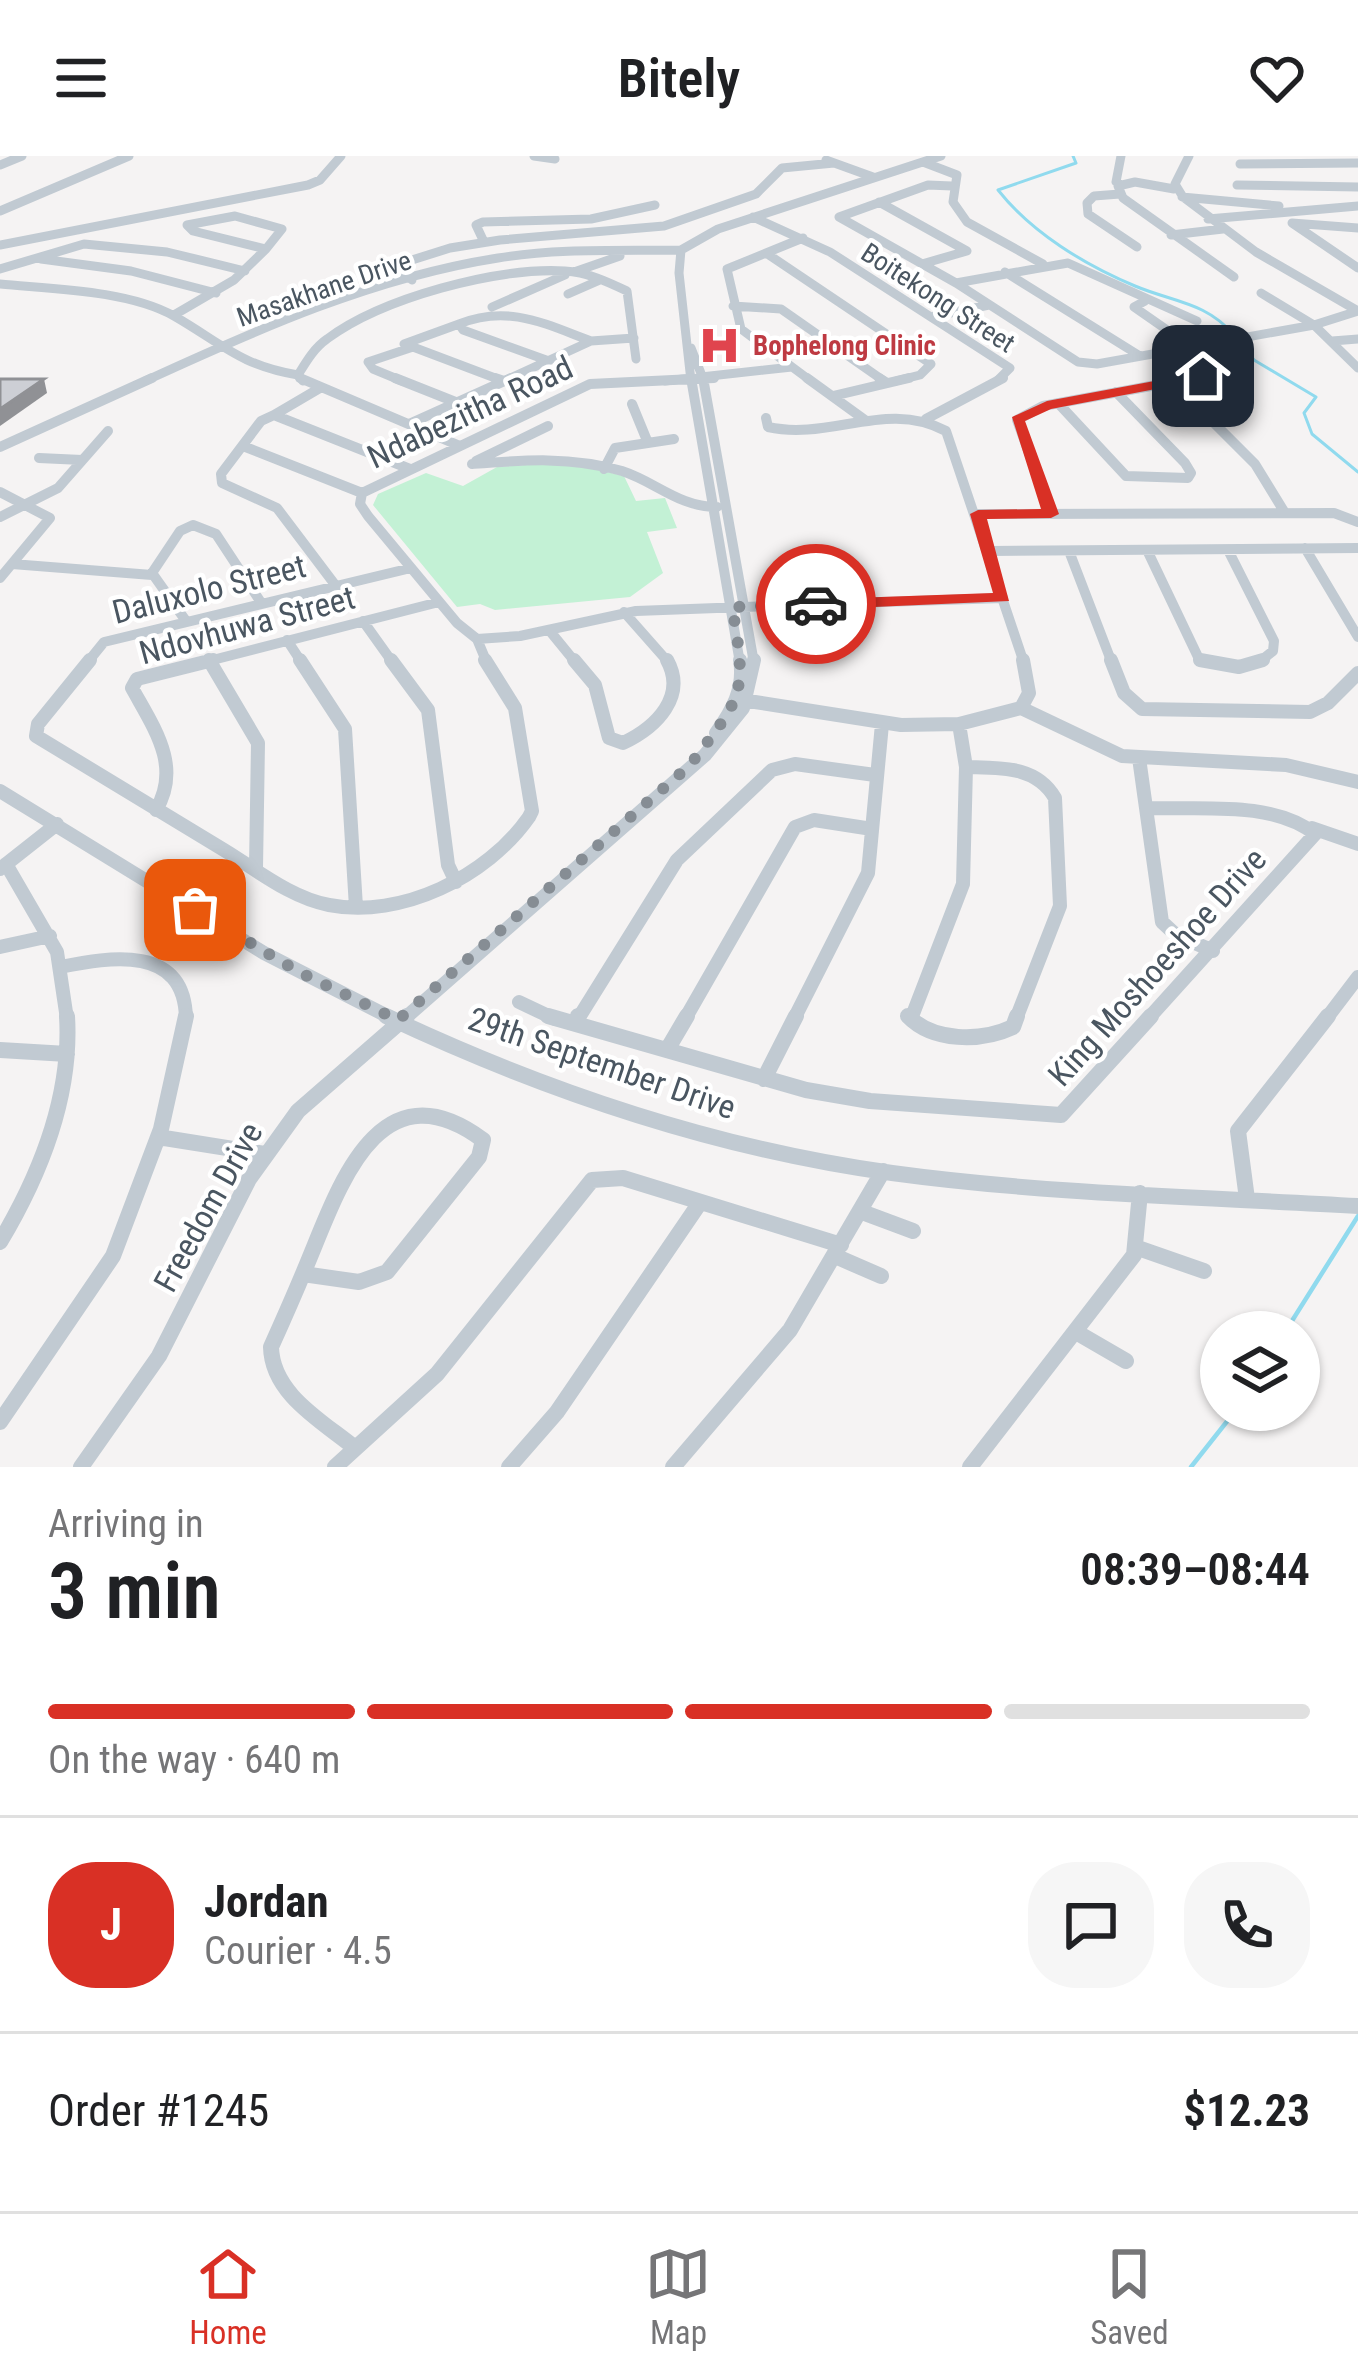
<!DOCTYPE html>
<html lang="en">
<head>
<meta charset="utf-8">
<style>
  body { margin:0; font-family:"Roboto Condensed",sans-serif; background:#f6f6f6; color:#202124; height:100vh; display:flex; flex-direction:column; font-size:45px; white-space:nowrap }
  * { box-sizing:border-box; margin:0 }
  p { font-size:39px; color:#757577 }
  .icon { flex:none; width:66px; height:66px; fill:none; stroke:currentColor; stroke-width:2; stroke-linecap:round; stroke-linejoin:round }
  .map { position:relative; height:1311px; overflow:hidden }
  .panel { display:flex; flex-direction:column; background:#fff; flex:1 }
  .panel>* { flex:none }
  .buttons { position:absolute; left:1200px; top:1155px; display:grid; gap:24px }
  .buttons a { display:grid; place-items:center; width:120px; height:120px; border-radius:50%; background:#fff; box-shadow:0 3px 9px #0004; font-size:60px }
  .pin { position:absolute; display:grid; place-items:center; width:102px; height:102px; color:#fff; margin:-51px; border-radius:24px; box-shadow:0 6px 18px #0006 }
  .courier { position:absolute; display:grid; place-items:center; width:120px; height:120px; margin:-60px; border:9px solid #d93025; border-radius:50%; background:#fff; color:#222; box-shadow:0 3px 15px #0007 }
  .overview em { font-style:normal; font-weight:600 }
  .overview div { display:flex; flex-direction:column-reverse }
  .overview { display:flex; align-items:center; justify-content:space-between; height:204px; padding:0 48px }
  h1 { font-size:78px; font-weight:600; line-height:90px }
  .bar { display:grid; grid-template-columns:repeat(4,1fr); gap:18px 12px; align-content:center; height:144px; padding:0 48px }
  .bar i { height:15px; border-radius:9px; background:#e0e0e0 }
  .bar .selected { background:#d93025 }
  .bar p { grid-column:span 4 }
  .line { display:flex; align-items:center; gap:30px; padding:0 48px; border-top:3px solid #e0e0e0 }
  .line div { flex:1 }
  .round { display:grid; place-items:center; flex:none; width:126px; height:126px; border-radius:48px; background:#f6f6f6 }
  header { display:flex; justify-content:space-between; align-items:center; height:156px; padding:0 48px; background:#fff; font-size:54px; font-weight:600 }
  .menu { display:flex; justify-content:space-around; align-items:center; height:168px; border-top:3px solid #e0e0e0; background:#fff; font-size:33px; color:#757577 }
  .menu a { display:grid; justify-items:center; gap:6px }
  .menu .selected { color:#d93025 }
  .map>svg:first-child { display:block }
  .green { fill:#c3f1d5 }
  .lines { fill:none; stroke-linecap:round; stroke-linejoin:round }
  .stream-far1 { stroke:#90daee; stroke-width:3 }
  .stream { stroke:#90daee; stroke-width:4.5 }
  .minor-far3 { stroke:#c1cad2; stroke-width:9 }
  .minor-far2 { stroke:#c1cad2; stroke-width:10 }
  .minor-far1 { stroke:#c1cad2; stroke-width:14 }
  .minor { stroke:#c1cad2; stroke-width:16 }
  .shaded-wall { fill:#909195 }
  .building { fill:#cdcfd5; stroke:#909195; stroke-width:3 }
  .route { fill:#d93025 }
  .done { stroke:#868d94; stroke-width:12; stroke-dasharray:0 21.6 }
  .labels { text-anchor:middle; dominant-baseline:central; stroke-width:9; stroke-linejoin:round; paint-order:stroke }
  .far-street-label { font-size:27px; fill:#4a5661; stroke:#fff }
  .far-health-label { font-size:27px; font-weight:bold; fill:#be3a42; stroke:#fff; text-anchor:start }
  .street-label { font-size:33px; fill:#4a5661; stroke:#fff }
</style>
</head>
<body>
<header><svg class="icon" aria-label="menu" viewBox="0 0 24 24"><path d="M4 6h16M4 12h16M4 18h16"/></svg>Bitely<svg class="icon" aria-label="heart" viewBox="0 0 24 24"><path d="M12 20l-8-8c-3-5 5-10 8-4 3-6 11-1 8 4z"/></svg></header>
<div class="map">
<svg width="1358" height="1311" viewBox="0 0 1358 1311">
  <rect width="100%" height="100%" fill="#f5f3f3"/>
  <path class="green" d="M565 306 624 320 636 345 665 342 677 372 647 376 663 417 630 441 495 454 480 448 457 451 373 349 378 338 426 317 463 330 497 311Z"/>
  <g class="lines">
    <path class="stream-far1" d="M1073 0 1076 7 998 34C1032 77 1085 109 1135 130 1173 146 1206 146 1234 179
      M1240 186 1254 204 1316 241 1304 257 1312 278 1358 316"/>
    <path class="stream" d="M1285 1176 1358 1060
      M1191 1311 1236 1254"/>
    <path class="minor-far3" d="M534 0 555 3
      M1189 0 1175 28 1183 41 1256 96 1358 155
      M826 4 873 21
      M923 6 957 19 953 46 967 66 1043 108
      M1240 8 1358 7
      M0 9 22 0
      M1120 28 1116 26 1121 0
      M1237 29 1358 31
      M952 30 928 29 839 61 956 127 1078 206 1097 208 1314 169 1358 155
      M1174 33 1135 26 1118 30 1123 42 1234 121
      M1120 38 1094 40 1087 47 1088 58 1137 91
      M1182 41 1279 50
      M879 46 967 95 922 108
      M0 55 129 0
      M235 60 282 73 266 93 193 75 187 69Z
      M753 61 830 96 1010 212 997 225
      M1208 63 1358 50
      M1358 72 1292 67 1358 112
      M1171 79 1223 73
      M803 82 727 113 741 173 811 225
      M484 86 476 69 483 66 591 63 655 49
      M0 89 308 29 320 24 341 0
      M766 97 931 208 920 219 896 225
      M41 103 131 115 216 137
      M0 113 84 88 167 96 245 115
      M574 116 620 100
      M1005 116 1140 200
      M412 124 393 110 450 92 500 84 664 70 756 38 782 12 834 7
      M956 127 1068 107 1197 165
      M0 128C52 133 128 134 174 160 221 187 241 210 298 219L303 225
      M1261 137 1314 169 1358 212
      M568 138 600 124
      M1145 145 1134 151 1190 190
      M733 150 781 153 884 225
      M492 151 565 119
      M174 159 234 124 266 93
      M931 161 989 149
      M1332 185 1358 183
      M404 188 459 168
      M691 192 704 225
      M1174 194 1203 220 1178 225
      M549 205 463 174 459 168C508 148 545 168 591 185
      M298 219C306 206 314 192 327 183 382 142 497 111 565 115 587 116 608 126 627 135L636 203
      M145 225C258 173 375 121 498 102 559 92 620 95 681 94
      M402 225 373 213 368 206 413 191 503 225
      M504 225 591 185 634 182
      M665 225 792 211
      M691 225 679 117 681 94 718 73 941 0"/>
    <path class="minor-far2" d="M300 222 460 290
      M395 222 458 247
      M495 222 504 225
      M691 222 740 507
      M703 222 754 507
      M807 222 865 264
      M879 222 887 227
      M1173 226 1255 308 1285 357
      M833 240 909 222
      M1058 247 1126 320 1188 322 1191 317 1185 307 1116 236
      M632 248 648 287
      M274 259 320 232
      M766 262 768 271C830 285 887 243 946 275L1024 507
      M926 263 1003 222
      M409 268 511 222
      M243 290 362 337
      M0 291 152 222
      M39 302 82 304
      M476 305 548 270
      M472 308C523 304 571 300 622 315 656 326 679 351 717 351
      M604 313 615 292 674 283
      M0 336 50 362 0 422
      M362 337 360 348 368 360 457 467 477 483 520 480 636 455 826 448
      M362 337 590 228 714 222
      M978 358 1334 357 1358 366
      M1051 358 1017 264 1043 250 1194 222
      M0 361 58 332 108 275
      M1305 392 1358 481
      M1147 394 1199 503 1208 507
      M1228 394 1274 485 1273 495 1258 507
      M989 395 1358 392
      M1069 395 1112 507
      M12 408 152 419
      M336 430 277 352 222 327 221 318 261 265 274 259 410 313
      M837 442 851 447 840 454 826 448Z
      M851 447 1003 442
      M624 456 669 507
      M186 465 152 417 180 375 193 369 216 378 262 448
      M363 465 393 507
      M549 474 576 507
      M477 483 487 507
      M287 484 302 507
      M87 507 104 486 411 412
      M201 507 439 446"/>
    <path class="minor-far1" d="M90 504 38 568 36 580C99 618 161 656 224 694 257 714 291 742 329 749 401 763 487 721 529 661L532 655 515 552 485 504
      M209 504 258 587 256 712
      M300 504 345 573 356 751
      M391 504 428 554 448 709 456 726
      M574 504 595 529 609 582 623 587C657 571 687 540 667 504
      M1111 504 1124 537 1142 553 1310 556 1328 547 1358 517
      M1200 504 1239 511 1263 504
      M742 544 901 569 959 568 1021 552 1122 600 1286 609 1358 626
      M1021 552 1029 537 1023 504
      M959 568 966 611
      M716 577C732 555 745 532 740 504
      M1139 602 1162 766 1175 778 1213 795
      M966 611C999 612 1036 609 1055 642L1060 750 1016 863
      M0 635 264 797 393 863
      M1147 652C1199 654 1272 644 1315 678L1148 863
      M156 654C182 610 154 572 132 532L137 523 213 504
      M1312 672 1358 688
      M6 708 57 796 67 863
      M0 713 57 668
      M0 791 50 780
      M60 811C110 801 185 788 186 863
      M519 846 555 863
      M404 863 705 599 743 552 754 504
      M578 863 677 704 772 614 795 608 875 619
      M685 863 795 671 814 664 872 673
      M794 863 868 717 882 568
      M911 863 963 728 966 611
      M1326 863 1358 821"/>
    <path class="minor" d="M386 860C545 935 718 993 892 1017 1046 1038 1203 1041 1358 1050
      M548 860 806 934 870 945 1061 959 1151 860
      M908 860C933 886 981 886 1013 871L1017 860
      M577 866 578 860
      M0 894 67 898
      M667 894 687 860
      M764 923 796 860
      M158 981 265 998
      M1247 1043 1238 975 1328 860
      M862 1056 913 1075
      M0 1086C40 1019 72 940 67 860
      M1138 1092 1204 1115
      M835 1100 881 1120
      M303 1118 359 1126 387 1116 479 1001 483 984C383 910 342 1022 312 1096 299 1128 285 1160 271 1191 272 1238 322 1265 355 1292
      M1076 1176 1126 1205
      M0 1266 113 1100 161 973 186 860
      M81 1311 159 1200 249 1023 298 955 407 860
      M335 1311 437 1218 592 1024 623 1022 841 1089
      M509 1311 557 1256 699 1048
      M673 1311 790 1174 883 1015
      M970 1311 1134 1099 1140 1037"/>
  </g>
  <path class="shaded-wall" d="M44 223 47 237 0 270V253Z"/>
  <path class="building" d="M0 223H44L0 253Z"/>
  <path class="route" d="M1203 216 1208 223 1051 253 1025 265 1059 358 1051 362 987 363 1009 445 851 452 836 447 816 453 807 448 837 437 853 442 993 437 970 358 978 354 1041 353 1012 261 1047 245Z"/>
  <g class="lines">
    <path class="done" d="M195 754 301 817 398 864 690 609C742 540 748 540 732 451L816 448"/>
  </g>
  <defs>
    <symbol id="hospital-bare" viewBox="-9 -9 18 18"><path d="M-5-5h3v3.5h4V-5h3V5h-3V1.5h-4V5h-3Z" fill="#e0444e" stroke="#fff" stroke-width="2.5" paint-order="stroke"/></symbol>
  </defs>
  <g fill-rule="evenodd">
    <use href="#hospital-bare" x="690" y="160" width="59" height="59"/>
  </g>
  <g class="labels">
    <g class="far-street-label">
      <text transform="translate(324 133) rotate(-19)">Masakhane Drive</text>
      <text transform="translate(938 142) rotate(33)">Boitekong Street</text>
    </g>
    <g class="far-health-label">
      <text x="753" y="190">Bophelong Clinic</text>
    </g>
    <g class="street-label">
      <text transform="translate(470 256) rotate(-25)">Ndabezitha Road</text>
      <text transform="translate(209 433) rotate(-14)">Daluxolo Street</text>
      <text transform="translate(247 469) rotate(-15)">Ndovhuwa Street</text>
      <text transform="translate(1157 811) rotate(-48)">King Moshoeshoe Drive</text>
      <text transform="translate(602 907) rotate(19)">29th September Drive</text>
      <text transform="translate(208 1051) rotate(-61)">Freedom Drive</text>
    </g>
  </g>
</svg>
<div class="buttons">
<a><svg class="icon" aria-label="layers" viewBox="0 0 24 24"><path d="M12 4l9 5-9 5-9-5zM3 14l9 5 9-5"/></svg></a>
</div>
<div class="pin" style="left:195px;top:754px;background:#ea580c"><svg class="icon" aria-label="bag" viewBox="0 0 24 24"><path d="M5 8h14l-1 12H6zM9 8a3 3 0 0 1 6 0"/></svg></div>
<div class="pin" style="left:1203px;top:220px;background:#1f2937"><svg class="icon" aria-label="home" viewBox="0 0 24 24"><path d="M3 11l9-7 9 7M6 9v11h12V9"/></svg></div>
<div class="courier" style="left:816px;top:448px"><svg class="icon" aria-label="car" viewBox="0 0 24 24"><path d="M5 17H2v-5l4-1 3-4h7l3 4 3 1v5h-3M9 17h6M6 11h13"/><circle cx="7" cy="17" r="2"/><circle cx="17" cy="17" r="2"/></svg></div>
</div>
<section class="panel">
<div class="overview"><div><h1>3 min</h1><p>Arriving in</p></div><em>08:39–08:44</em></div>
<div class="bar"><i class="selected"></i><i class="selected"></i><i class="selected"></i><i></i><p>On the way · 640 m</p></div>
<div class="line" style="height:216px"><b class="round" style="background:#d93025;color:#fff">J</b><div><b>Jordan</b><p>Courier · 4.5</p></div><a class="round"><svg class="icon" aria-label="chat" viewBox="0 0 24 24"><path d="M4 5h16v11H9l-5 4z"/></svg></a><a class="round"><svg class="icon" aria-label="phone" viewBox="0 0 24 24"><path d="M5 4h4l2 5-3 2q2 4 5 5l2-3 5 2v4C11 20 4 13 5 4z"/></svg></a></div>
<div class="line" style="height:156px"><div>Order #1245</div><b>$12.23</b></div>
</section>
<nav class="menu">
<a class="selected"><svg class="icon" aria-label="home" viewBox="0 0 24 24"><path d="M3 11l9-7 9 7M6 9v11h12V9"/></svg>Home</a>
<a><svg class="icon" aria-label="map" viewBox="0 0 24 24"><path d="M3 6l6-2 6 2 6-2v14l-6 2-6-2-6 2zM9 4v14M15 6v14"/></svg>Map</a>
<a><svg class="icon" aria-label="saved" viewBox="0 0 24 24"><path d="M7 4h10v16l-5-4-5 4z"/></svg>Saved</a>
</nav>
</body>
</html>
